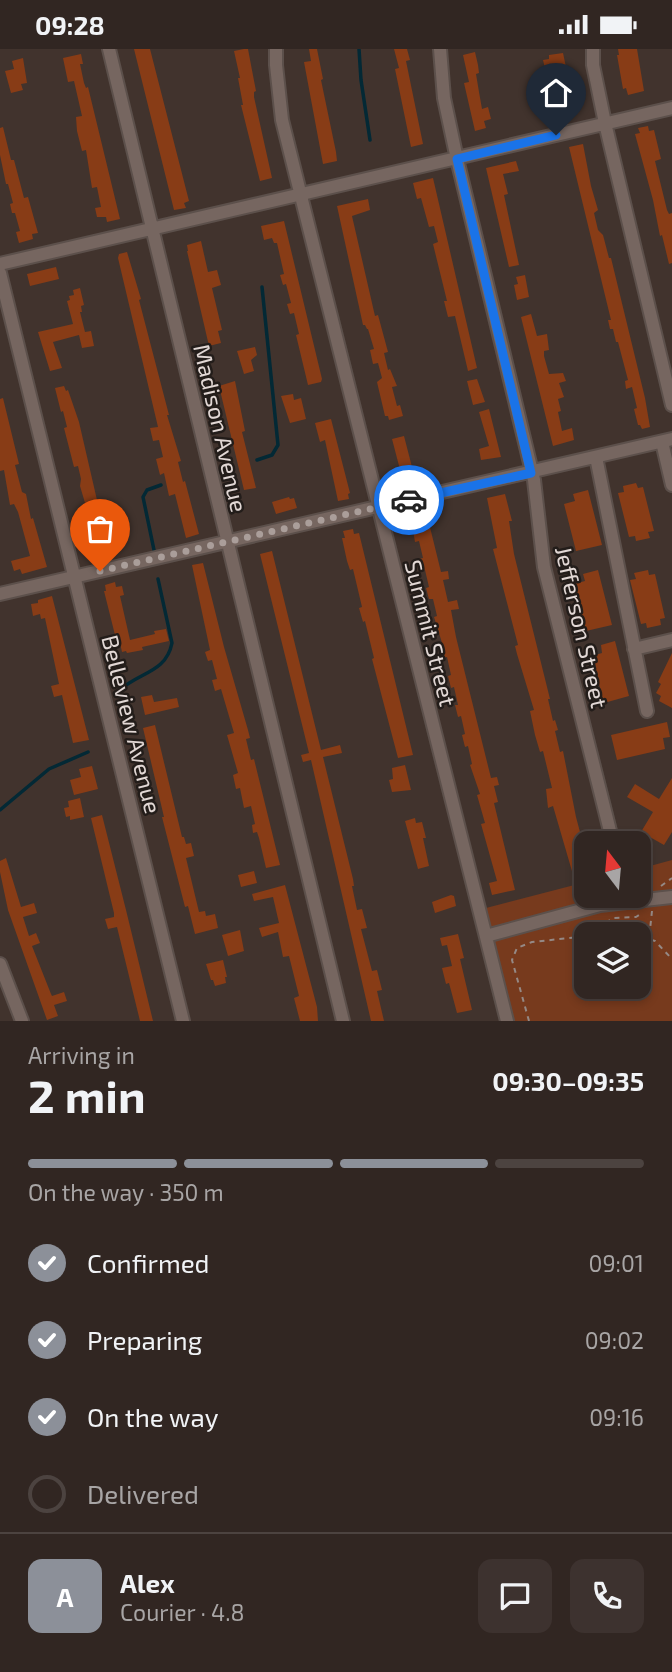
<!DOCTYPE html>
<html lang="en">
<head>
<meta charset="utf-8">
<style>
  body { margin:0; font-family:"Exo 2",sans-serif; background:#3d322f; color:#f1f3f6; height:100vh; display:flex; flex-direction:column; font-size:26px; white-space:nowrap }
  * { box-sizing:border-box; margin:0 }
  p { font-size:23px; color:#a8a5a5 }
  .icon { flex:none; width:38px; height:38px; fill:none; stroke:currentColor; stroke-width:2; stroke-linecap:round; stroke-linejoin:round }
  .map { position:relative; height:972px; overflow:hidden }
  .drawer { display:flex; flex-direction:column; background:#312622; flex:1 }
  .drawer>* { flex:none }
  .needle { width:46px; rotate:344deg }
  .tools { position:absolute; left:574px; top:782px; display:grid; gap:14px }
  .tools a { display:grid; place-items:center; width:77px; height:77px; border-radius:14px; background:#312622; box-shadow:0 4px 10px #0003,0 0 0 2px #4c4340; font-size:35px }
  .pin { position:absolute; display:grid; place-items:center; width:60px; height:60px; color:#fff; margin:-72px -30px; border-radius:50% 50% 50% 0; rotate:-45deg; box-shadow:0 0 7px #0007 }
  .pin .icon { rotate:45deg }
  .courier { position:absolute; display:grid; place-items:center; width:70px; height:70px; margin:-35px; border:5px solid #1a73e8; border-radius:50%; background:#fff; color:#222; box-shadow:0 2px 9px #0007 }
  .headline em { font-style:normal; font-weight:700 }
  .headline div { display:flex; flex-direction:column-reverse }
  .headline { display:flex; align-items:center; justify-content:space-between; height:119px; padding:0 28px }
  h1 { font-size:46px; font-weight:700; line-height:52px }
  .bar { display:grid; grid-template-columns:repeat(4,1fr); gap:10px 7px; align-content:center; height:84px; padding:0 28px }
  .bar i { height:9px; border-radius:5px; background:#4c4340 }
  .bar .on { background:#8c9099 }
  .bar p { grid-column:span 4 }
  .line { display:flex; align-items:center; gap:18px; padding:0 28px; border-top:2px solid #4c4340 }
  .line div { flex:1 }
  .round { display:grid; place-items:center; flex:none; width:74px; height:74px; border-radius:14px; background:#3d322f }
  ol { padding:0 28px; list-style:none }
  li { display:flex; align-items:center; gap:21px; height:77px }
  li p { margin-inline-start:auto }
  li .icon { padding:7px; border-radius:50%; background:#8c9099; color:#fff; stroke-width:4 }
  li:last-child { color:#a8a5a5 }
  li i { width:38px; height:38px; border:4px solid #4c4340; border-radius:50% }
  .status { display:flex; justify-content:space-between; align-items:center; height:49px; padding:0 35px; background:#312622; direction:ltr }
  .status svg { height:19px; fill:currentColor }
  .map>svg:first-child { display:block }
  .green { fill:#773a1d; fill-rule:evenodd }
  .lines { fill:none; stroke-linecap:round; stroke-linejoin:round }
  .stream { stroke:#032935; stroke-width:3.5 }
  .building { fill:#883c16 }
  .street-casing { stroke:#5c504b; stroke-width:16 }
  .path { stroke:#958985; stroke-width:2; stroke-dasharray:5 5; stroke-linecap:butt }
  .street { stroke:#766660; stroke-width:12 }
  .done { stroke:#aa9e9a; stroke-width:7; stroke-dasharray:0 12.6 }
  .route { stroke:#1a73e8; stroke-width:9 }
  .labels { text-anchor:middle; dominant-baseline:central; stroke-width:5; stroke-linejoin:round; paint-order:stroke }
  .street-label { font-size:23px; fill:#e2d8d5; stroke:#231d1a }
</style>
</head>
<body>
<div class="status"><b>09:28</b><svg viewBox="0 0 49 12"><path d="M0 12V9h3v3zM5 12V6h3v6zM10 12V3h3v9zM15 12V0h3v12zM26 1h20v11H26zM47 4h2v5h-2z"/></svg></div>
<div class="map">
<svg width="672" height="972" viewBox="0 0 672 972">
  <rect width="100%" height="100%" fill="#41332d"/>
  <path class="green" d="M672 811V972H514L486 859 586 833V847H639V820ZM586 886H639V938H586Z"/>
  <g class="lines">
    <path class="stream" d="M359 0 361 31 370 91
      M257 411 272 406 278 396 262 238
      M154 501 143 448 147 441 161 436
      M120 641C139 623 166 624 172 594L158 530
      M0 761 49 720 88 703"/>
  </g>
  <path class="building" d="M134 0H150L189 152 184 154 186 159 174 161Z
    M244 0H248L251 16 256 42 254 43V48L272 129 260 132 241 56H243L238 29H240L234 2Z
    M309 0H317L323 30 321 31 336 103 337 112 323 115 304 13 311 12Z
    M394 0H407L410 11 406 12 423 95 411 98 395 20 399 19Z
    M618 0H637L644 42 628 46 626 39 623 40 617 6H619Z
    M475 3 478 16 479 24 476 25 479 43 482 60 488 58 491 70 484 72 486 79 475 82 464 34 469 33 463 6Z
    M563 4 573 51H571L573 58 555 62 543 11 549 10V6Z
    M81 5 83 15H80L84 34 86 39 88 38 120 170 107 173 106 168H97L95 159 101 158 97 138 92 139 86 101 82 102 77 82 76 68 82 67 74 32 68 33 63 9Z
    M23 9 27 34 21 35 23 41 11 44 5 22 14 20 12 12Z
    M648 77 649 82 654 81 661 110 655 112 667 161 669 165 672 164V214L669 215 662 186 660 187 653 151 635 85 640 84 638 79Z
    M3 78 11 111H14L24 149 28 148 38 184 32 185 33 190 19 194 16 183 20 182 15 164H12L10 155 13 154 8 135H6L0 106V79Z
    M583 95 591 137 598 161 594 164 598 181 603 186 609 209H611L645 349 650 378 642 380 640 376H638L634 360 637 359 632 338 626 340 625 332 628 331 618 293H616L613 280H610L608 271H611L569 98Z
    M516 112 519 122 503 125 508 145 504 146 519 216 509 218 486 119Z
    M433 129 477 319 468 322 455 267 448 268 444 252H447L433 195 438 193 434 177 429 178 421 149 417 150 413 134Z
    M368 150 370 161 352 167 375 267 378 266 388 303 384 304 388 321 390 320 397 337 392 338 397 357 400 356 403 367 389 371 388 367H385L377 333 382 329 378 314 373 315 370 301 374 300 368 280H367L365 276H363L337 157Z
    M284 172 322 330 321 333 308 336 296 286 299 285 294 264 290 265 287 255 291 254 286 235 283 236 280 226 284 225 277 194H274L272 189 264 191 261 177Z
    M201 192 208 223 217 221 221 236 212 239 222 281 218 282 221 294 209 297 187 202H188L187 196Z
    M127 203 141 250 139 251 169 366H167L181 412 178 413 183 433 185 432 199 485 186 489 175 445 169 447 164 424 160 426 156 410 163 408 159 391 153 392 150 379 158 378 118 209 119 205Z
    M56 218 59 230 30 237 27 225Z
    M525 226 529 248 517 251 514 236 518 235 516 228Z
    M80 239 84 256 81 257 82 263H80L85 283 91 282 94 297 82 299 79 286 53 293 62 319 50 322 38 283 73 275 67 252 70 251 69 247 74 246 73 241Z
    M531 265 537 287 547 285 549 301 544 302V307L549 325 563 324 566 332 559 334 564 348 558 350 561 362 558 363 562 382 572 379 574 391 553 397 521 268Z
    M255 298 257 306 251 311 254 322 244 325 237 302Z
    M477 330 485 353 473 356 467 332Z
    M235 332 245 382 242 383 256 439 244 441 219 337Z
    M64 337 66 342 68 341 79 373 109 503 94 506 92 495 94 494 85 465 88 464 80 437 81 430 78 417 74 418 64 379 67 378 63 362 61 363 55 339Z
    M293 345 294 351 301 349 306 370 290 374 281 347Z
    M3 349 19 415 15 416 22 443 26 445 31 470 33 469 47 518 22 525 20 520 14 522 11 512 30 507 18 463 14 455 10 456 4 421 0 422V350Z
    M489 360 501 408 481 411 479 400 489 397 479 363Z
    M331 370 350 444 348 445 349 450 338 452 325 391 320 393 315 374Z
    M404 387 412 418 415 417 418 428 403 432 392 390Z
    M636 434 638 439 643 438 654 482 648 483 650 489 636 492 635 487 629 488 618 444 624 443 623 437Z
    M588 441 602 496 576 502 564 455 575 452 573 445Z
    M505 445 512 472H509L514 505 550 650H548L553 672 555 671 558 681 555 682 560 703 563 702 576 768 584 798H586V826L574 829 553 757 548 759 546 740 552 739 543 702 540 703 535 686 530 662 534 661 517 605 515 597 518 596 493 500 497 499 487 449Z
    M289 448 290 450 294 449 297 459 276 465 272 453Z
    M427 466 441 523 448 522 449 530 443 531 448 553 457 551 459 560 451 561 456 588 491 729 497 728 499 736 494 737 498 753 494 754 515 841 492 846 489 834 497 832 481 775 485 774 477 746 480 745 470 716 472 715 468 697 465 698 462 686 465 685 461 667 458 668 455 656H458L454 638 451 639 448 627 451 626 447 608 443 609 440 597H443L434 568 437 567 433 550H429L426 539 429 538 425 521 422 522 419 510 423 509 419 492 415 493 413 481 416 480 413 469Z
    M353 480 354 485 359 484 413 706 398 709 372 610 374 609 365 572 363 573 359 559 362 558 353 520 350 521 347 512 342 489H345L343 482Z
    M272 502 321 701 340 696 342 704 323 708 353 830 354 837H352L357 861 362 860 367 879 361 880 372 922 377 921 382 941 377 942 384 972H371L311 711 303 713 301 706 309 704 260 505Z
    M203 514 224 598 248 681 250 689 246 690 251 711 254 710 280 816 266 819 259 789 257 783 253 784 252 776 255 775 251 757 244 759 240 739 236 740 233 726 238 724 227 686 234 684 221 640 215 642 212 631 217 630 212 611 208 612 205 603 210 601 192 516Z
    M598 521 612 576 586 582 574 535 585 532 583 525Z
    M648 521 649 526 655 525 665 569 660 570 661 576 647 579 646 574 641 575 630 531 636 530 634 524Z
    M115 533 116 538 122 537 124 546 120 547 130 591 155 585 154 582 166 580 169 592 142 598 143 601 127 604 126 602 122 603 118 585 115 586 104 542H106L105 536Z
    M52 547 89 691 73 694 62 646 54 648 51 637 59 635 45 569 41 570 40 565 33 567 31 555 38 554V551Z
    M615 592 629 647 604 654 592 607 602 604 601 596Z
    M672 604V659L659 652 661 647 656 644 661 635 658 633Z
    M152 646 154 653 177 649 179 658 145 666 141 648Z
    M667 673 670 688 663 689 665 700 617 711 611 686Z
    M155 676 182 788H184L186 795 191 794 194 807 186 809 199 863 205 862 206 867 215 865 218 879 195 885 188 857 185 858 162 768H164L143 679Z
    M405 716 411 741 392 743 389 731 393 730 392 719Z
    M92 717 98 740 74 746 70 731 81 728 79 720Z
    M672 729V783L664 796 641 783 653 763 627 748 635 735 659 750Z
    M80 749 84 768 70 771V767L66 768 64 759 69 758 68 752Z
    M102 766 126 861 153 972H140L117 878 108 880 105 870 114 868V864L91 769Z
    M415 769 416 774 422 773 426 789H423L429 817 418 820 405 772Z
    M6 809 21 858 34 854 37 864 23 868 29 887 36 884 40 894 32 897 51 945 52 947 64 943 67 952 54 956 58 967 47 971 8 861 0 823V812Z
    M254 822 257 834 241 838 238 826Z
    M285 836 317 958 318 972H300L294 949 299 947 289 907 283 908 278 883 262 888 259 879 279 874 273 848 254 852 252 845Z
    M451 846 454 847 456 857 435 864 432 853Z
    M240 881 244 902 228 907 222 886Z
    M458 885 464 909 460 910 472 961 457 964 449 934 446 935 442 919 452 917 447 896 442 897 440 889Z
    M223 911 227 928H225L226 934 215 937 213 931H211L206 915Z"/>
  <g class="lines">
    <defs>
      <path id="street" d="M109 0 343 972
        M276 0V16L282 71 507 972
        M440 0 444 49 457 110 534 431 544 518 613 794
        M593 0V16L605 74 672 356
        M0 215 672 59
        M0 224 183 972
        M662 393 672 436
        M596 408 647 662
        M0 545 672 390
        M634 600 672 591
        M486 887 600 856 672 848
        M0 915 22 972"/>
    </defs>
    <use href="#street" class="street-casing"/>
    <path class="path" d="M661 837 672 829
      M652 862 649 890 655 892 672 910
      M529 972 512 911 517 899 532 893 579 888 614 869 636 868 642 864"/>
    <use href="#street" class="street"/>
  </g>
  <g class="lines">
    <path class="done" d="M100 522 409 451"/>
    <path class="route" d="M409 451 531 424 457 110 556 86"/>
  </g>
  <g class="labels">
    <g class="street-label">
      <text transform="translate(221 379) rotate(77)">Madison Avenue</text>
      <text transform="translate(582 578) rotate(77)">Jefferson Street</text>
      <text transform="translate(431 584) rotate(76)">Summit Street</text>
      <text transform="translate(132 675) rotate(76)">Belleview Avenue</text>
    </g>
  </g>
</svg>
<div class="tools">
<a><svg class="needle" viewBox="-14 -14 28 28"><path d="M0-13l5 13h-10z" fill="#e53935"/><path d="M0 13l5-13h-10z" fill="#a8a5a5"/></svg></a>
<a><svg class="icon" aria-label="layers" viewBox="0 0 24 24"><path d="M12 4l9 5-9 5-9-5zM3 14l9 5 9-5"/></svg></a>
</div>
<div class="pin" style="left:100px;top:522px;background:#ea580c"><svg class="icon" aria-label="bag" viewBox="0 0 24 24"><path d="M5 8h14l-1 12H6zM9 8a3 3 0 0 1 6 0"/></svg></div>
<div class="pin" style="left:556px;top:86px;background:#1f2937"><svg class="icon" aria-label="home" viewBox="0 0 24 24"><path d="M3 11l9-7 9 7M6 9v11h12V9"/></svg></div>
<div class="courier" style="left:409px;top:451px"><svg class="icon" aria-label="car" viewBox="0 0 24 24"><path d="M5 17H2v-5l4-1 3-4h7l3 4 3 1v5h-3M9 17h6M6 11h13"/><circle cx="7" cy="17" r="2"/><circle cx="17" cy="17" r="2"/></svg></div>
</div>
<section class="drawer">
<div class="headline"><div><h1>2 min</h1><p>Arriving in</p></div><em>09:30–09:35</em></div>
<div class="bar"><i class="on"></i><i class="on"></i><i class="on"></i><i></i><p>On the way · 350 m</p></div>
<ol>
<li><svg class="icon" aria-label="check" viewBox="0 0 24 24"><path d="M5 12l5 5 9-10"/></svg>Confirmed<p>09:01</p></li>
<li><svg class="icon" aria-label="check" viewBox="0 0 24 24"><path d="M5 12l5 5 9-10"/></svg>Preparing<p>09:02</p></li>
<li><svg class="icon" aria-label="check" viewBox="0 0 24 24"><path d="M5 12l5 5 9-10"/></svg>On the way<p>09:16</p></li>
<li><i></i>Delivered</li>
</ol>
<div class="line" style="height:126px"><b class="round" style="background:#8c9099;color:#fff">A</b><div><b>Alex</b><p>Courier · 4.8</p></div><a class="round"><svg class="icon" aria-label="chat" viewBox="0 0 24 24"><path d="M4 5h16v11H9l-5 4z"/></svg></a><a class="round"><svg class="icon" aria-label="phone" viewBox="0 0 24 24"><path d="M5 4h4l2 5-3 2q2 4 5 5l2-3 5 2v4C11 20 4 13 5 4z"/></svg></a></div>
</section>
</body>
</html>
